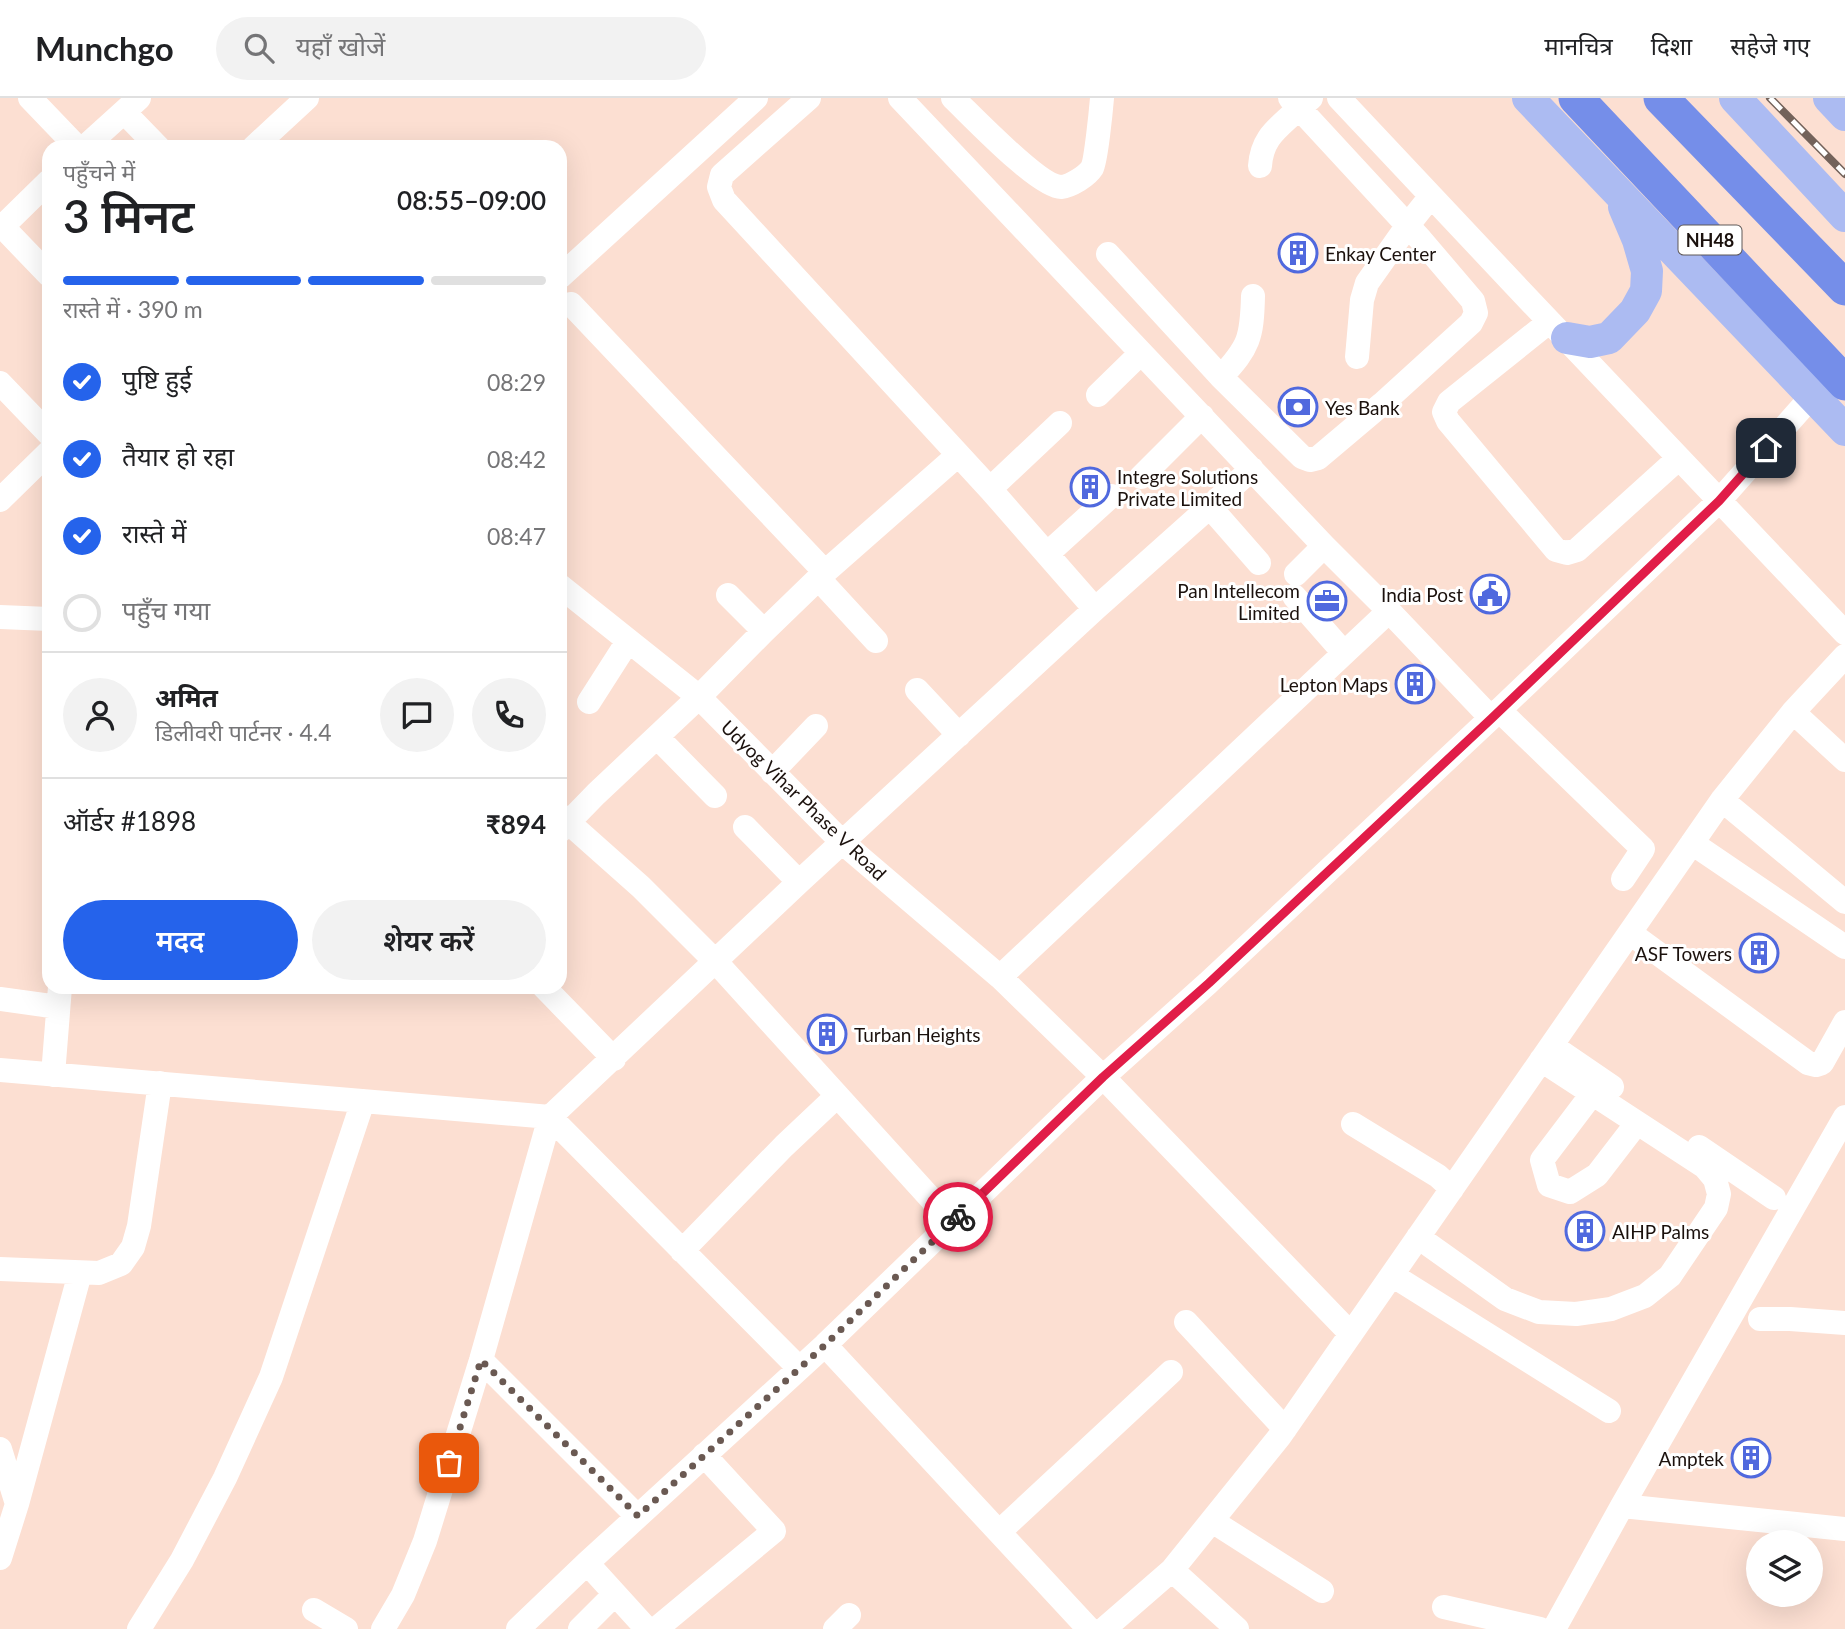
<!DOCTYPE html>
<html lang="hi">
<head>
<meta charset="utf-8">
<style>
  body { margin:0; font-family:Lato,"Noto Sans Devanagari",sans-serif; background:#f2f2f2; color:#202124; height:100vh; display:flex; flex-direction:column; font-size:26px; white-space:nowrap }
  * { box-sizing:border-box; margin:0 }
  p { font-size:23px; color:#757577 }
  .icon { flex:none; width:38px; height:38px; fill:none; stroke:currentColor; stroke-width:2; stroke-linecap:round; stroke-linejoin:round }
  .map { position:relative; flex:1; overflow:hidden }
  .details { position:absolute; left:42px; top:42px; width:525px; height:854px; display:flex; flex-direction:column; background:#fff; border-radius:21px; box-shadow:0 7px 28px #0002 }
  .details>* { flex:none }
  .buttons { position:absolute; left:1746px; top:1432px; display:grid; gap:14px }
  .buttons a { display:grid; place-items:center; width:77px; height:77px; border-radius:50%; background:#fff; box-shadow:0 7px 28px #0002; font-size:35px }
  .pin { position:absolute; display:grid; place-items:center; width:60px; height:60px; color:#fff; margin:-30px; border-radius:14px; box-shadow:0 4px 10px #0006 }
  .courier { position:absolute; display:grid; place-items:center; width:70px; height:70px; margin:-35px; border:5px solid #e11d48; border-radius:50%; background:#fff; color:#222; box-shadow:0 2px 9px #0007 }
  .overview em { font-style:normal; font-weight:600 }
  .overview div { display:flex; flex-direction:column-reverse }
  .overview { display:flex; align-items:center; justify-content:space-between; height:119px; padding:0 21px }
  h1 { font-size:46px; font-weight:600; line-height:52px }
  .bar { display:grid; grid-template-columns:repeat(4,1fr); gap:10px 7px; align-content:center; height:84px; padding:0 21px }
  .bar i { height:9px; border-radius:5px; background:#e0e0e0 }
  .bar .on { background:#2563eb }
  .bar p { grid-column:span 4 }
  .line { display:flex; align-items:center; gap:18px; padding:0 21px; border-top:2px solid #e0e0e0 }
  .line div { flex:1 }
  .round { display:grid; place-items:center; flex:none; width:74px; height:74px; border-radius:37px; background:#f2f2f2 }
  ol { padding:0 21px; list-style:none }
  li { display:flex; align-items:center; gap:21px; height:77px }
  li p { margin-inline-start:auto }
  li .icon { padding:7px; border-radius:50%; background:#2563eb; color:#fff; stroke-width:4 }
  li:last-child { color:#757577 }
  li i { width:38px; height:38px; border:4px solid #e0e0e0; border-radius:50% }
  .primary-button { display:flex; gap:14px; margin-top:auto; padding:14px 21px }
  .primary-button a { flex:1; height:80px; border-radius:42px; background:#2563eb; color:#fff; font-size:28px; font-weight:600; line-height:80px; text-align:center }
  .primary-button a+a { background:#f2f2f2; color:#202124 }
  header { display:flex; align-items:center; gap:42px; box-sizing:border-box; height:98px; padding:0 35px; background:#fff; border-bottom:2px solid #e0e0e0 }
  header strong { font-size:33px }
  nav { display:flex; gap:38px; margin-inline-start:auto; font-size:24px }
  .search { width:490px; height:63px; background:#f2f2f2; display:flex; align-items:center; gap:18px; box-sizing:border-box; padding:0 24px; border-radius:38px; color:#757577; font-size:26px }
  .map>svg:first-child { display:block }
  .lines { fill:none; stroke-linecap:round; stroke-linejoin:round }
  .minor { stroke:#fff; stroke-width:24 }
  .major { stroke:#acbbf2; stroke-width:32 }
  .highway { stroke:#758ee9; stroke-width:35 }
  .rail-casing { stroke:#73625a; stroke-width:8 }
  .rail { stroke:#fff; stroke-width:5; stroke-dasharray:16; stroke-linecap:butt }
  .done { stroke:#6a5952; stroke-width:7; stroke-dasharray:0 12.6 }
  .route { stroke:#e11d48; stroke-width:9 }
  .labels { text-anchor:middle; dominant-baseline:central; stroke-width:6; stroke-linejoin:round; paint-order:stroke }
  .shield { fill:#fff; stroke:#5f5856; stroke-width:2 }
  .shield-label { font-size:18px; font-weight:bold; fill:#1b110d }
  .poi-label { font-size:19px; fill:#1b110d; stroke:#fff; text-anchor:start }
  .street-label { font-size:19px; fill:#1b110d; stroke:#fff }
</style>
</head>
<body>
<header>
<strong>Munchgo</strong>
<div class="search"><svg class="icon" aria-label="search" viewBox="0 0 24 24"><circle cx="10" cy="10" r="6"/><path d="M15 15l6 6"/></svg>यहाँ खोजें</div>
<nav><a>मानचित्र</a><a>दिशा</a><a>सहेजे गए</a></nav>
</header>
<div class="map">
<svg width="1845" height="1531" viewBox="0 0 1845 1531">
  <rect width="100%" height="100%" fill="#fcdfd2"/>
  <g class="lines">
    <path class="minor" d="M30 0 77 49
      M809 0 722 77 719 89 724 102 990 391 1095 511
      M900 0 1324 448 1389 513 1491 620
      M953 0C971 17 1039 89 1061 89 1071 88 1087 78 1092 70 1096 63 1101 12 1102 0
      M1339 0C1507 179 1675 357 1845 535
      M124 14 158 49
      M85 49 139 0
      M254 49 307 0
      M1260 68C1262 38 1279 30 1299 10L1290 0
      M0 126 49 177
      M0 131 49 83
      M1108 156 1221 279 1302 359 1310 362 1318 360 1382 306 1471 225 1476 215 1473 203 1421 142 1299 10 1311 0
      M560 179 756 0
      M571 206 825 474
      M1549 224 1449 304 1444 314 1448 323 1556 452 1567 455 1577 452 1679 360
      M1357 259 1362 202 1367 185 1408 127 1431 98
      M1221 279C1249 249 1252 240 1253 198
      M0 285 49 336
      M1098 297 1141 255
      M1141 379 1202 318
      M990 391 1060 325
      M0 402 49 354
      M1210 409 1259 465
      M1047 456 1111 398
      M1296 476 1324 448
      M818 480 876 543
      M560 488 699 599 843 745 1000 879 1103 979 1351 1236
      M728 497 764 533
      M1294 498 1344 555
      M0 519 49 521
      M917 592 959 637
      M589 604 628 543
      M1499 612 1643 751 1623 781
      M1793 614 1845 662
      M657 639 715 698
      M772 674 816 628
      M1722 702 1845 804
      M560 717 641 789 716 864 953 1125
      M745 729 799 784
      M560 733 596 696 699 599 764 533 825 474 958 357
      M1692 745 1845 849
      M1630 835 1808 965 1816 967 1822 965 1845 924
      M1000 879 1389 513
      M544 889 614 961
      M0 901 58 909
      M1552 948 1612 989
      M0 972 550 1019 799 1270
      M53 977 60 889
      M1592 996 1542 1062 1549 1087 1570 1094 1597 1077 1637 1025
      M1353 1026 1438 1078 1452 1091
      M1699 1049 1774 1100
      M1418 1139 1505 1201 1539 1214 1576 1216 1611 1211 1645 1198 1670 1178 1716 1110 1719 1096 1715 1081 1705 1069 1541 962
      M682 1153 784 1048 837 998
      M0 1171 99 1175 121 1166 133 1149 139 1128 160 985
      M1392 1177 1609 1313
      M1760 1221H1790L1845 1225
      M1186 1224 1285 1331
      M825 1247 1089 1531
      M481 1262 637 1418
      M0 1351 17 1406
      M1622 1408 1845 1431
      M1212 1423 1322 1493
      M999 1434 1171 1274
      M0 1460 17 1406 80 1175
      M587 1465 647 1531
      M1172 1472 1237 1531
      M1444 1509 1540 1531
      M314 1512 346 1531
      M139 1531 182 1462 225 1380 271 1279 363 1003
      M383 1531 403 1497 425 1443 481 1262 550 1019 799 784 1095 511 1252 371
      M518 1531 587 1465 825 1247 1103 979 1208 885 1491 620 1719 403 1813 297
      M580 1531 615 1496
      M656 1531 774 1433 704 1357
      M835 1531 849 1517
      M1104 1531 1172 1472 1280 1338 1722 702 1793 614 1845 558
      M1554 1531 1622 1408 1845 1019"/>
    <path class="major" d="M1528 0 1845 332
      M1735 0 1845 118
      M1829 0 1845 17
      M1567 240 1590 244 1609 240 1635 213 1646 193 1647 173 1638 142 1624 109"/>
    <path class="highway" d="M1576 0 1845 285
      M1661 0 1845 190"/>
    <defs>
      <path id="rail" d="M1770 0 1845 76"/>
    </defs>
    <use href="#rail" class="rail-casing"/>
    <use href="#rail" class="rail"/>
  </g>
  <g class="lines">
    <path class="done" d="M449 1365 481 1262 638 1418 825 1247 958 1119"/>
    <path class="route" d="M958 1119 1103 979 1209 885 1491 621 1719 403 1766 350"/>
  </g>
  <defs>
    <symbol id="building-ring" viewBox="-11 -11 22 22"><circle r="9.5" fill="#fff" stroke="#5069de" stroke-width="1.5"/><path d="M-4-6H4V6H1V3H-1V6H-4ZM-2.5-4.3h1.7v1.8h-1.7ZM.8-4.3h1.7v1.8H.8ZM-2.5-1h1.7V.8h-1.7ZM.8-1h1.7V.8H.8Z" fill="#5069de"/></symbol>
    <symbol id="bank-ring" viewBox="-11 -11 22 22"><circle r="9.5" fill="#fff" stroke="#5069de" stroke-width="1.5"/><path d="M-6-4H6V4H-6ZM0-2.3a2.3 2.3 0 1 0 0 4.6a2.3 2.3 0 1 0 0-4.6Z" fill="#5069de"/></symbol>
    <symbol id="civic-ring" viewBox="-11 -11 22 22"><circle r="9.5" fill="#fff" stroke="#5069de" stroke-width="1.5"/><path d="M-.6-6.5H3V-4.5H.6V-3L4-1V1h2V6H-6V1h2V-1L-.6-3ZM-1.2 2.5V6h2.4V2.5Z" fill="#5069de"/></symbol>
    <symbol id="office-ring" viewBox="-11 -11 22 22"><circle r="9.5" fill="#fff" stroke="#5069de" stroke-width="1.5"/><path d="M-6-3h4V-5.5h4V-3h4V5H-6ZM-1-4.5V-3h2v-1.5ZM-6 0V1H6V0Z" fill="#5069de"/></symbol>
  </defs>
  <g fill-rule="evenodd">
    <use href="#building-ring" x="1276" y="133" width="44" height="44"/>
    <use href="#bank-ring" x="1276" y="287" width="44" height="44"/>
    <use href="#building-ring" x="1068" y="367" width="44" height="44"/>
    <use href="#civic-ring" x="1468" y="474" width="44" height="44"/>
    <use href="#office-ring" x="1305" y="481" width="44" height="44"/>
    <use href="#building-ring" x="1393" y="564" width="44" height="44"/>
    <use href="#building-ring" x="1737" y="833" width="44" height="44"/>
    <use href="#building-ring" x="805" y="914" width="44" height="44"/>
    <use href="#building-ring" x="1563" y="1111" width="44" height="44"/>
    <use href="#building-ring" x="1729" y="1338" width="44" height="44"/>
  </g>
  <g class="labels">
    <rect class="shield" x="1678.5" y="127.5" width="63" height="29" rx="5"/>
    <g class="shield-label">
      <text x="1710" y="142">NH48</text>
    </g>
    <g class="poi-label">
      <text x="1325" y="155">Enkay Center</text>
      <text x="1325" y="309">Yes Bank</text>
      <text x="1117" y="378">Integre Solutions<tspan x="1117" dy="22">Private Limited</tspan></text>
      <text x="1300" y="492" text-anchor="end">Pan Intellecom<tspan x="1300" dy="22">Limited</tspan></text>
      <text x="1463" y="496" text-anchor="end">India Post</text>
      <text x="1388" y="586" text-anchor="end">Lepton Maps</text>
      <text x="1732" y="855" text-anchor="end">ASF Towers</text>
      <text x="854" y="936">Turban Heights</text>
      <text x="1612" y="1133">AIHP Palms</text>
      <text x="1724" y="1360" text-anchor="end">Amptek</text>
    </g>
    <g class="street-label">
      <text transform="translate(804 702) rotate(44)">Udyog Vihar Phase V Road</text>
    </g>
  </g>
</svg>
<div class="buttons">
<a><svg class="icon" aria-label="layers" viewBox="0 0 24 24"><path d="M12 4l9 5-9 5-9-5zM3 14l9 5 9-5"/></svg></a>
</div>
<div class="pin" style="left:449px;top:1365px;background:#ea580c"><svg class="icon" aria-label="bag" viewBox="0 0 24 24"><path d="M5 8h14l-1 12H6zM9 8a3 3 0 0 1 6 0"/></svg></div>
<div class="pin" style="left:1766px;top:350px;background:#1f2937"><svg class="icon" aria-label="home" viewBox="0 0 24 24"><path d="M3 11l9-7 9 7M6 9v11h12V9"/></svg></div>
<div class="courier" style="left:958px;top:1119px"><svg class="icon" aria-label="bike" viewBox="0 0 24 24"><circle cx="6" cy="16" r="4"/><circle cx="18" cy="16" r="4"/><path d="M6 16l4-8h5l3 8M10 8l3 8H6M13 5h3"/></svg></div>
<section class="details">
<div class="overview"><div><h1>3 मिनट</h1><p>पहुँचने में</p></div><em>08:55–09:00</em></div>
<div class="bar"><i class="on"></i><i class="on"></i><i class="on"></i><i></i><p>रास्ते में · 390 m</p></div>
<ol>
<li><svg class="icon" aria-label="check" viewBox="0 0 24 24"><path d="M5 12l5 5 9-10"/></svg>पुष्टि हुई<p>08:29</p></li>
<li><svg class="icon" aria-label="check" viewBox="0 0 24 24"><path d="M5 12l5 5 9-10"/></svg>तैयार हो रहा<p>08:42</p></li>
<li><svg class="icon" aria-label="check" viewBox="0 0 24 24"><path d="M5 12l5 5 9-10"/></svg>रास्ते में<p>08:47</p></li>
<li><i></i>पहुँच गया</li>
</ol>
<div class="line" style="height:126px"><a class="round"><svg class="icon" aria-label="person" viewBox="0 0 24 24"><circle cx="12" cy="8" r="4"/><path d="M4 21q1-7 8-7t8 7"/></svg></a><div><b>अमित</b><p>डिलीवरी पार्टनर · 4.4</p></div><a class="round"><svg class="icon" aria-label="chat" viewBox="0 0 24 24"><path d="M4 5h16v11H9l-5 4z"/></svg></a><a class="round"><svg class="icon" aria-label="phone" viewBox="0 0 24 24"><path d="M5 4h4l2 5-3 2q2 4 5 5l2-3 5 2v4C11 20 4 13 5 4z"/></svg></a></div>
<div class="line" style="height:91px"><div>ऑर्डर #1898</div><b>₹894</b></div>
<div class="primary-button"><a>मदद</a><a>शेयर करें</a></div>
</section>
</div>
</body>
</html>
